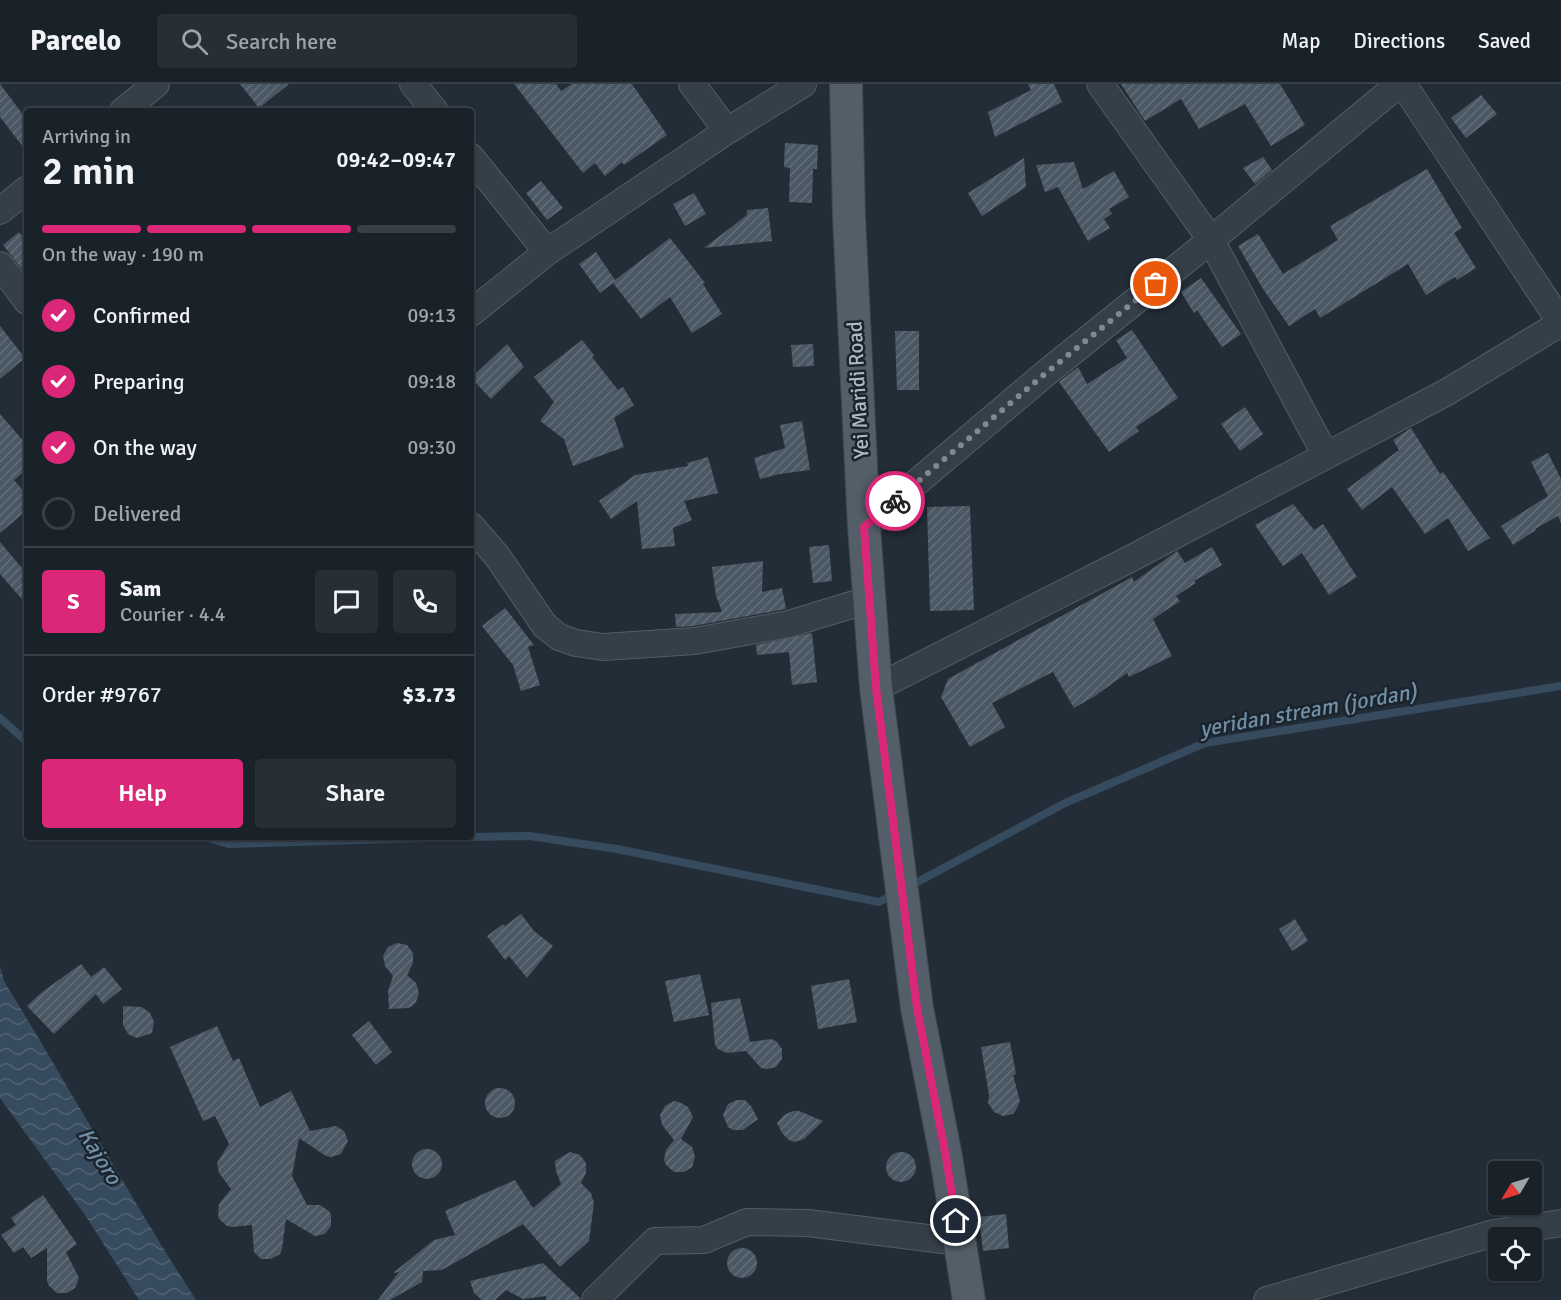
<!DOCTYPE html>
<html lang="en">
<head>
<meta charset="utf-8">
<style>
  body { margin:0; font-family:Signika,sans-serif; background:#272f35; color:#f1f3f6; height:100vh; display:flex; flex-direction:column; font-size:22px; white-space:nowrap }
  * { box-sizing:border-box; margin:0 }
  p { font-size:20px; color:#9fa4a8 }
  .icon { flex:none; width:33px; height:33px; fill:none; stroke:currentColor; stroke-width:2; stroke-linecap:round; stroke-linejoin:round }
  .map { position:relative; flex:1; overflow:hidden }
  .panel { position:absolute; left:24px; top:24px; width:450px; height:732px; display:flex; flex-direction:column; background:#1a2229; border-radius:6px; box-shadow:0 2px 4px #0004,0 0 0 2px #383f46 }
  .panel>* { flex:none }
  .needle { width:39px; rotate:232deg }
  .buttons { position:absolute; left:1488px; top:1077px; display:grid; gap:12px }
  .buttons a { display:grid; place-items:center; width:54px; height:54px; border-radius:6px; background:#1a2229; box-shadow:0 2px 4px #0004,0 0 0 2px #383f46; font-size:30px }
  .pin { position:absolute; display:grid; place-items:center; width:51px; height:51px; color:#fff; margin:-26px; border:3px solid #fff; border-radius:50%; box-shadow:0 2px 6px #0007 }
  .courier { position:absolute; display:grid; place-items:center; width:60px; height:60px; margin:-30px; border:4px solid #db2777; border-radius:50%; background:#fff; color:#222; box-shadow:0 2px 8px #0007 }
  .summary em { font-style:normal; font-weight:600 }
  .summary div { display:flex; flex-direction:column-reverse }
  .summary { display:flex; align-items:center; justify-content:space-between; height:102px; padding:0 18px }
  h1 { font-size:39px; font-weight:600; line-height:45px }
  .bar { display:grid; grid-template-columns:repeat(4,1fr); gap:9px 6px; align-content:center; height:72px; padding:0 18px }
  .bar i { height:8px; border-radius:4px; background:#383f46 }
  .bar .on { background:#db2777 }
  .bar p { grid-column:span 4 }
  .line { display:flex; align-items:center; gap:15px; padding:0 18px; border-top:2px solid #383f46 }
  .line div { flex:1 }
  .round { display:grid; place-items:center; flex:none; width:63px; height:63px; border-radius:6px; background:#272f35 }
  ol { padding:0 18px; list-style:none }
  li { display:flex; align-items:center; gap:18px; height:66px }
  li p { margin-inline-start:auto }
  li .icon { padding:6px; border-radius:50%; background:#db2777; color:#fff; stroke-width:4 }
  li:last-child { color:#9fa4a8 }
  li i { width:33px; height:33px; border:3px solid #383f46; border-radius:50% }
  .primary-button { display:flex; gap:12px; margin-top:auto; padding:12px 18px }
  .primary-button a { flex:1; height:69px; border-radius:6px; background:#db2777; color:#fff; font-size:24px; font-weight:600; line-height:69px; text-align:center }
  .primary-button a+a { background:#272f35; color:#f1f3f6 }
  header { display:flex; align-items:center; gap:36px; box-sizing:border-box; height:84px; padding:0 30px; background:#1a2229; border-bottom:2px solid #383f46 }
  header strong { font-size:28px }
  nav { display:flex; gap:33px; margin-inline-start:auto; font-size:21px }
  .search { width:420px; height:54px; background:#272f35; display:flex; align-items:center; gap:15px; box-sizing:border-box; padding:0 21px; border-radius:6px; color:#9fa4a8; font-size:22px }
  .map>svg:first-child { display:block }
  .water { fill:url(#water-waves) }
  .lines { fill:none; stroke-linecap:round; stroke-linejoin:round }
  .stream { stroke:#364b5e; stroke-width:8 }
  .building { fill:url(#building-hatch) }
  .minor-casing { stroke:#535d65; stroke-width:28 }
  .major-casing { stroke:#3e4851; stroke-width:34 }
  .minor { stroke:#353f48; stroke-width:26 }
  .major { stroke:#535e68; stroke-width:32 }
  .done { stroke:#7e8993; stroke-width:6; stroke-dasharray:0 10.8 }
  .route { stroke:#db2777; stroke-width:8 }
  .labels { text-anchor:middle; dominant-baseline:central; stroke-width:5; stroke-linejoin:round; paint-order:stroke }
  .street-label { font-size:21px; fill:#b0bac4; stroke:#1b242c }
  .water-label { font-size:22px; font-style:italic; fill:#718ea7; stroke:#1b242c }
</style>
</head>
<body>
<header>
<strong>Parcelo</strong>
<div class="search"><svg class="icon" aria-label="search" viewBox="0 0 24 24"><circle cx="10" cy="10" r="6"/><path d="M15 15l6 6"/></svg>Search here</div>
<nav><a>Map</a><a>Directions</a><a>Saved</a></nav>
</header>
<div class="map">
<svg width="1561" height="1216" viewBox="0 0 1561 1216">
  <defs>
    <pattern id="water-waves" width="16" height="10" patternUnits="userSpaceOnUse" patternTransform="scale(1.5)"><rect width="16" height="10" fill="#364b5e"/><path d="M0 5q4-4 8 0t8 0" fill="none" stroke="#516373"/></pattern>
    <pattern id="building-hatch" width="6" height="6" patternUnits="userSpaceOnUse" patternTransform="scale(1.5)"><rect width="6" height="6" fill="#4a5863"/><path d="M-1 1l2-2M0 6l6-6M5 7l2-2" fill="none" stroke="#626e78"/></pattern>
  </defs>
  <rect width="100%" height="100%" fill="#222d37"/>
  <path class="water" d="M0 883 4 897C69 1003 129 1112 196 1216H139L85 1131 0 1014Z"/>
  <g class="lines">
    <path class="stream" d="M0 634 27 658
      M205 753 228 760 458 753
      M471 753 529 752 617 765 879 818 894 810
      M910 802 1065 719 1205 659 1561 602"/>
  </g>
  <path class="building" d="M0 0 27 36V68L0 33Z
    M240 0H289L259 24Z
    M514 0H556L561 7 572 0H632L667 51 624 81 622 78 605 92 595 79 583 89Z
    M1028 0H1054L1062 18 995 53 988 28 1031 6Z
    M1121 0H1280L1305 41 1271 62 1245 20 1199 45 1181 15 1145 37Z
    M1481 11 1497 30 1466 54 1451 34Z
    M785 59 818 61 817 85H813L812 119 789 118 790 84 784 83Z
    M1263 73 1272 86 1255 100 1243 84Z
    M1024 74 1026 103 982 132 968 109Z
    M1074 78 1083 105 1114 87 1129 113 1109 125 1112 130 1104 135 1110 144 1088 157 1058 103 1045 108 1036 81Z
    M1427 85 1462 144 1454 149 1476 184 1457 196 1455 193 1426 211 1408 180 1320 234 1315 225 1289 242 1263 205 1238 162 1258 150 1283 190 1338 156 1330 142Z
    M541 97 563 124 547 136 526 109Z
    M694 109 706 130 685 142 673 120Z
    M768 124 772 157 704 164 747 131V126Z
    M19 148 27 159V192L3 161Z
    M670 154 705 199 703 200 722 230 692 249 670 213 641 235 613 199 600 209 579 180 596 168 615 196Z
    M1201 194 1241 250 1222 263 1197 226 1194 229 1181 208Z
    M0 242 25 274 0 295Z
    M1132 246 1178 314 1136 343 1139 347 1109 368 1059 298 1078 283 1087 300 1127 274 1116 256Z
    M895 247H919V306H897Z
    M582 256 594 271 592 273 618 306 623 303 634 321 614 334 624 363 573 382 564 355 540 337 554 318 534 293Z
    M507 260 524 283 491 315 471 294Z
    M813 260 814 282 793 283 791 261Z
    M1245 323 1263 350 1240 367 1221 340Z
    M0 330 27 361V385L14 396 27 411V426L0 449Z
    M802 337 810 386 780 390 760 395 754 374 785 364 780 341Z
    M1411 344 1440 390 1443 388 1490 454 1468 467 1448 434 1425 450 1392 403 1362 426 1347 405 1399 366 1393 356Z
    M1548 369 1561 395V439L1558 432 1535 445 1536 446 1513 461 1501 442 1548 412 1531 378Z
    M708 373 718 409 684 417 692 436 673 444 675 462 642 465 637 417 611 435 599 417 635 391 688 382 687 379Z
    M1293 420 1314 446 1323 440 1357 493 1329 511 1302 469 1283 482 1255 441Z
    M970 422 974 526 930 527 927 423Z
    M0 458 27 490V521L0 490Z
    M829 461 832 497 813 499 809 463Z
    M1212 463 1222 481 1194 497 1196 499 1176 512 1180 517 1153 535 1172 572 1129 593 1127 589 1095 612 1074 624 1053 588 992 619 1005 643 970 663 941 613 948 595 1132 493 1134 498 1177 467 1185 479Z
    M763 477 762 508 782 504 786 525 693 542 676 543 675 530 722 528 716 512 712 483Z
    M505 524 534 561 528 563 540 601 521 607 513 581 482 542Z
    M812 549 817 598 792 601 789 568 757 571 756 561Z
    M521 830 534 847 553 862 527 894 509 872 505 876 487 852 503 840 505 842Z
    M1295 835 1308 857 1292 867 1279 845Z
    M397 859 407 861 413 869V879L407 891 416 899 419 909 416 918 412 922 408 924 389 925 388 907 393 892 385 882 383 872 388 863Z
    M81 880 91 893 104 883 122 905 103 920 96 910 54 950 27 922 42 908Z
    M700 890 709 931 674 938 665 897Z
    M849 895 857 938 818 945 811 902Z
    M740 914 750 958 771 955 776 957 782 965V975L776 983 767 985 761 984 746 967 727 969 718 965 715 961 711 919Z
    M123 922 142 923 150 929 154 938 152 949 137 954 128 950 123 941Z
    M369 937 392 968 376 981 352 951Z
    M217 942 233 977 239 974 260 1023 291 1007 310 1047 336 1042 344 1047 348 1057 341 1070 331 1073 326 1072 299 1054 292 1092 307 1121H320L329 1127 331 1131V1142L325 1150 315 1152 286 1135 282 1165 280 1170 271 1175H261L254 1168 252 1141 232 1143 227 1142 219 1135 218 1130 219 1120 231 1105 219 1089 217 1079 229 1060 215 1032 203 1037 170 963Z
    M1010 958 1016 990 1013 991 1020 1017 1016 1026 1013 1030 1003 1032 994 1028 988 1019 989 1011 981 963Z
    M485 1019a15 15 0 1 1 30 0a15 15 0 1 1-30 0Z
    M737 1016H745L751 1022 758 1035 743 1046H733L728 1043 723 1031 728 1020Z
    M674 1017 679 1018 688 1023 693 1033 681 1055 692 1063 695 1073 692 1083 684 1088H674L666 1081 664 1076 666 1066 674 1056 662 1041 660 1031 665 1022Z
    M793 1027H799L823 1037 804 1055 794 1058 789 1056 782 1049 777 1039 784 1031Z
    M412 1080a15 15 0 1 1 30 0a15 15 0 1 1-30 0Z
    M886 1083a15 15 0 1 1 30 0a15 15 0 1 1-30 0Z
    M570 1068 580 1071 586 1079V1089L581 1099 591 1109 594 1119 589 1157 560 1183 523 1140 442 1186 423 1187 422 1198 390 1216H378L399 1188 393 1189 434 1156 455 1151 445 1127 515 1096 533 1124 561 1100 556 1087 555 1077Z
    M43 1111 77 1160 66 1168 79 1194 75 1204 67 1209H57L49 1202 47 1197V1164L31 1174 23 1163 14 1169 1 1151 16 1141 11 1134Z
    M1006 1130 1009 1164 983 1167 979 1133Z
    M727 1179a15 15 0 1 1 30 0a15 15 0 1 1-30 0Z
    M543 1179 580 1214V1216H546V1212L523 1215 506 1206 495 1216H482L474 1209 470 1197Z"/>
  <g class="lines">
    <defs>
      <path id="minor" d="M413 0 435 27
        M692 0 727 47
        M1100 0 1211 156 1326 372
        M1403 0 1561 239
        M123 27 156 0
        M471 73 547 168
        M0 127 27 105
        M0 181 27 217
        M471 229 547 168 727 47 803 0
        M471 442 497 472 545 542 559 553 576 559 603 563 695 557 789 540 871 515
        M864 443 1046 289 1211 156 1399 0
        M876 604 1128 476 1447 308 1561 239
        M595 1216 655 1157 704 1156 747 1138 808 1139 959 1158
        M1267 1216 1494 1149 1561 1139"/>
      <path id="major" d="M846 0 849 133 864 443 876 604 917 924 946 1073 969 1216"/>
    </defs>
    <use href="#minor" class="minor-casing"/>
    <use href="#major" class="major-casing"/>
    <use href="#minor" class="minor"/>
    <use href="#major" class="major"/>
  </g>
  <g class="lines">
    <path class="done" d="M895 417 1046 289 1156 200"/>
    <path class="route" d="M895 417 864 443 876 604 917 924 946 1073 956 1137"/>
  </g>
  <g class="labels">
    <g class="street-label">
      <text transform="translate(858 306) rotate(-93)">Yei Maridi Road</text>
    </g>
    <g class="water-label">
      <text transform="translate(1308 626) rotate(-10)">yeridan stream (jordan)</text>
      <text transform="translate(100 1072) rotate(58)">Kajoro</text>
    </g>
  </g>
</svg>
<div class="buttons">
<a><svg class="needle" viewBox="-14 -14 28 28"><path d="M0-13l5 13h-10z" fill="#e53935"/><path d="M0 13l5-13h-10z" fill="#9fa4a8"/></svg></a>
<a><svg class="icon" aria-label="locate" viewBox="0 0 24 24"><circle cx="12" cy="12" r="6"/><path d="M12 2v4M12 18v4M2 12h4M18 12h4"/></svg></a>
</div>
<div class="pin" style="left:1156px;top:200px;background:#ea580c"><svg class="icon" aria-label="bag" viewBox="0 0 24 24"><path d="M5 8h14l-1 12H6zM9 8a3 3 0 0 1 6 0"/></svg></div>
<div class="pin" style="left:956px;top:1137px;background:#1f2937"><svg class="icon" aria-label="home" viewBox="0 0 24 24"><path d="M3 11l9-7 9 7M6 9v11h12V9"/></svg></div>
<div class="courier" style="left:895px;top:417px"><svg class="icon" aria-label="bike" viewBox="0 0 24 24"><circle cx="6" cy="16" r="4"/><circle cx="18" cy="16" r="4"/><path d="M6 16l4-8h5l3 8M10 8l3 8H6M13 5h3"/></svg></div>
<section class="panel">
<div class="summary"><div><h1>2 min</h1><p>Arriving in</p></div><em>09:42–09:47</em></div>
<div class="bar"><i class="on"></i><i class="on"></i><i class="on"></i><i></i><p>On the way · 190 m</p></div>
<ol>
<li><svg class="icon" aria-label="check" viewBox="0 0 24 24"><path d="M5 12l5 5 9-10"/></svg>Confirmed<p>09:13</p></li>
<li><svg class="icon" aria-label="check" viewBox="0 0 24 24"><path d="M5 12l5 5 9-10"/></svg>Preparing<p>09:18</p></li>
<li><svg class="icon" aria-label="check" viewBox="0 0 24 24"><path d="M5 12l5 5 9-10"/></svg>On the way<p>09:30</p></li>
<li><i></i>Delivered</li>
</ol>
<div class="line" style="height:108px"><b class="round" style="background:#db2777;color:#fff">S</b><div><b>Sam</b><p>Courier · 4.4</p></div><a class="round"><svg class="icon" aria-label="chat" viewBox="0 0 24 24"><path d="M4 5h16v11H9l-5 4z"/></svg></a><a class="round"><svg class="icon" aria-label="phone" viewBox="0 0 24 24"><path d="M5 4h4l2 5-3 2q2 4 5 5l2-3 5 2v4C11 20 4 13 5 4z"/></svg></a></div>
<div class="line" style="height:78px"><div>Order #9767</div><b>$3.73</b></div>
<div class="primary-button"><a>Help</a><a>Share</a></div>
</section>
</div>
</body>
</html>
